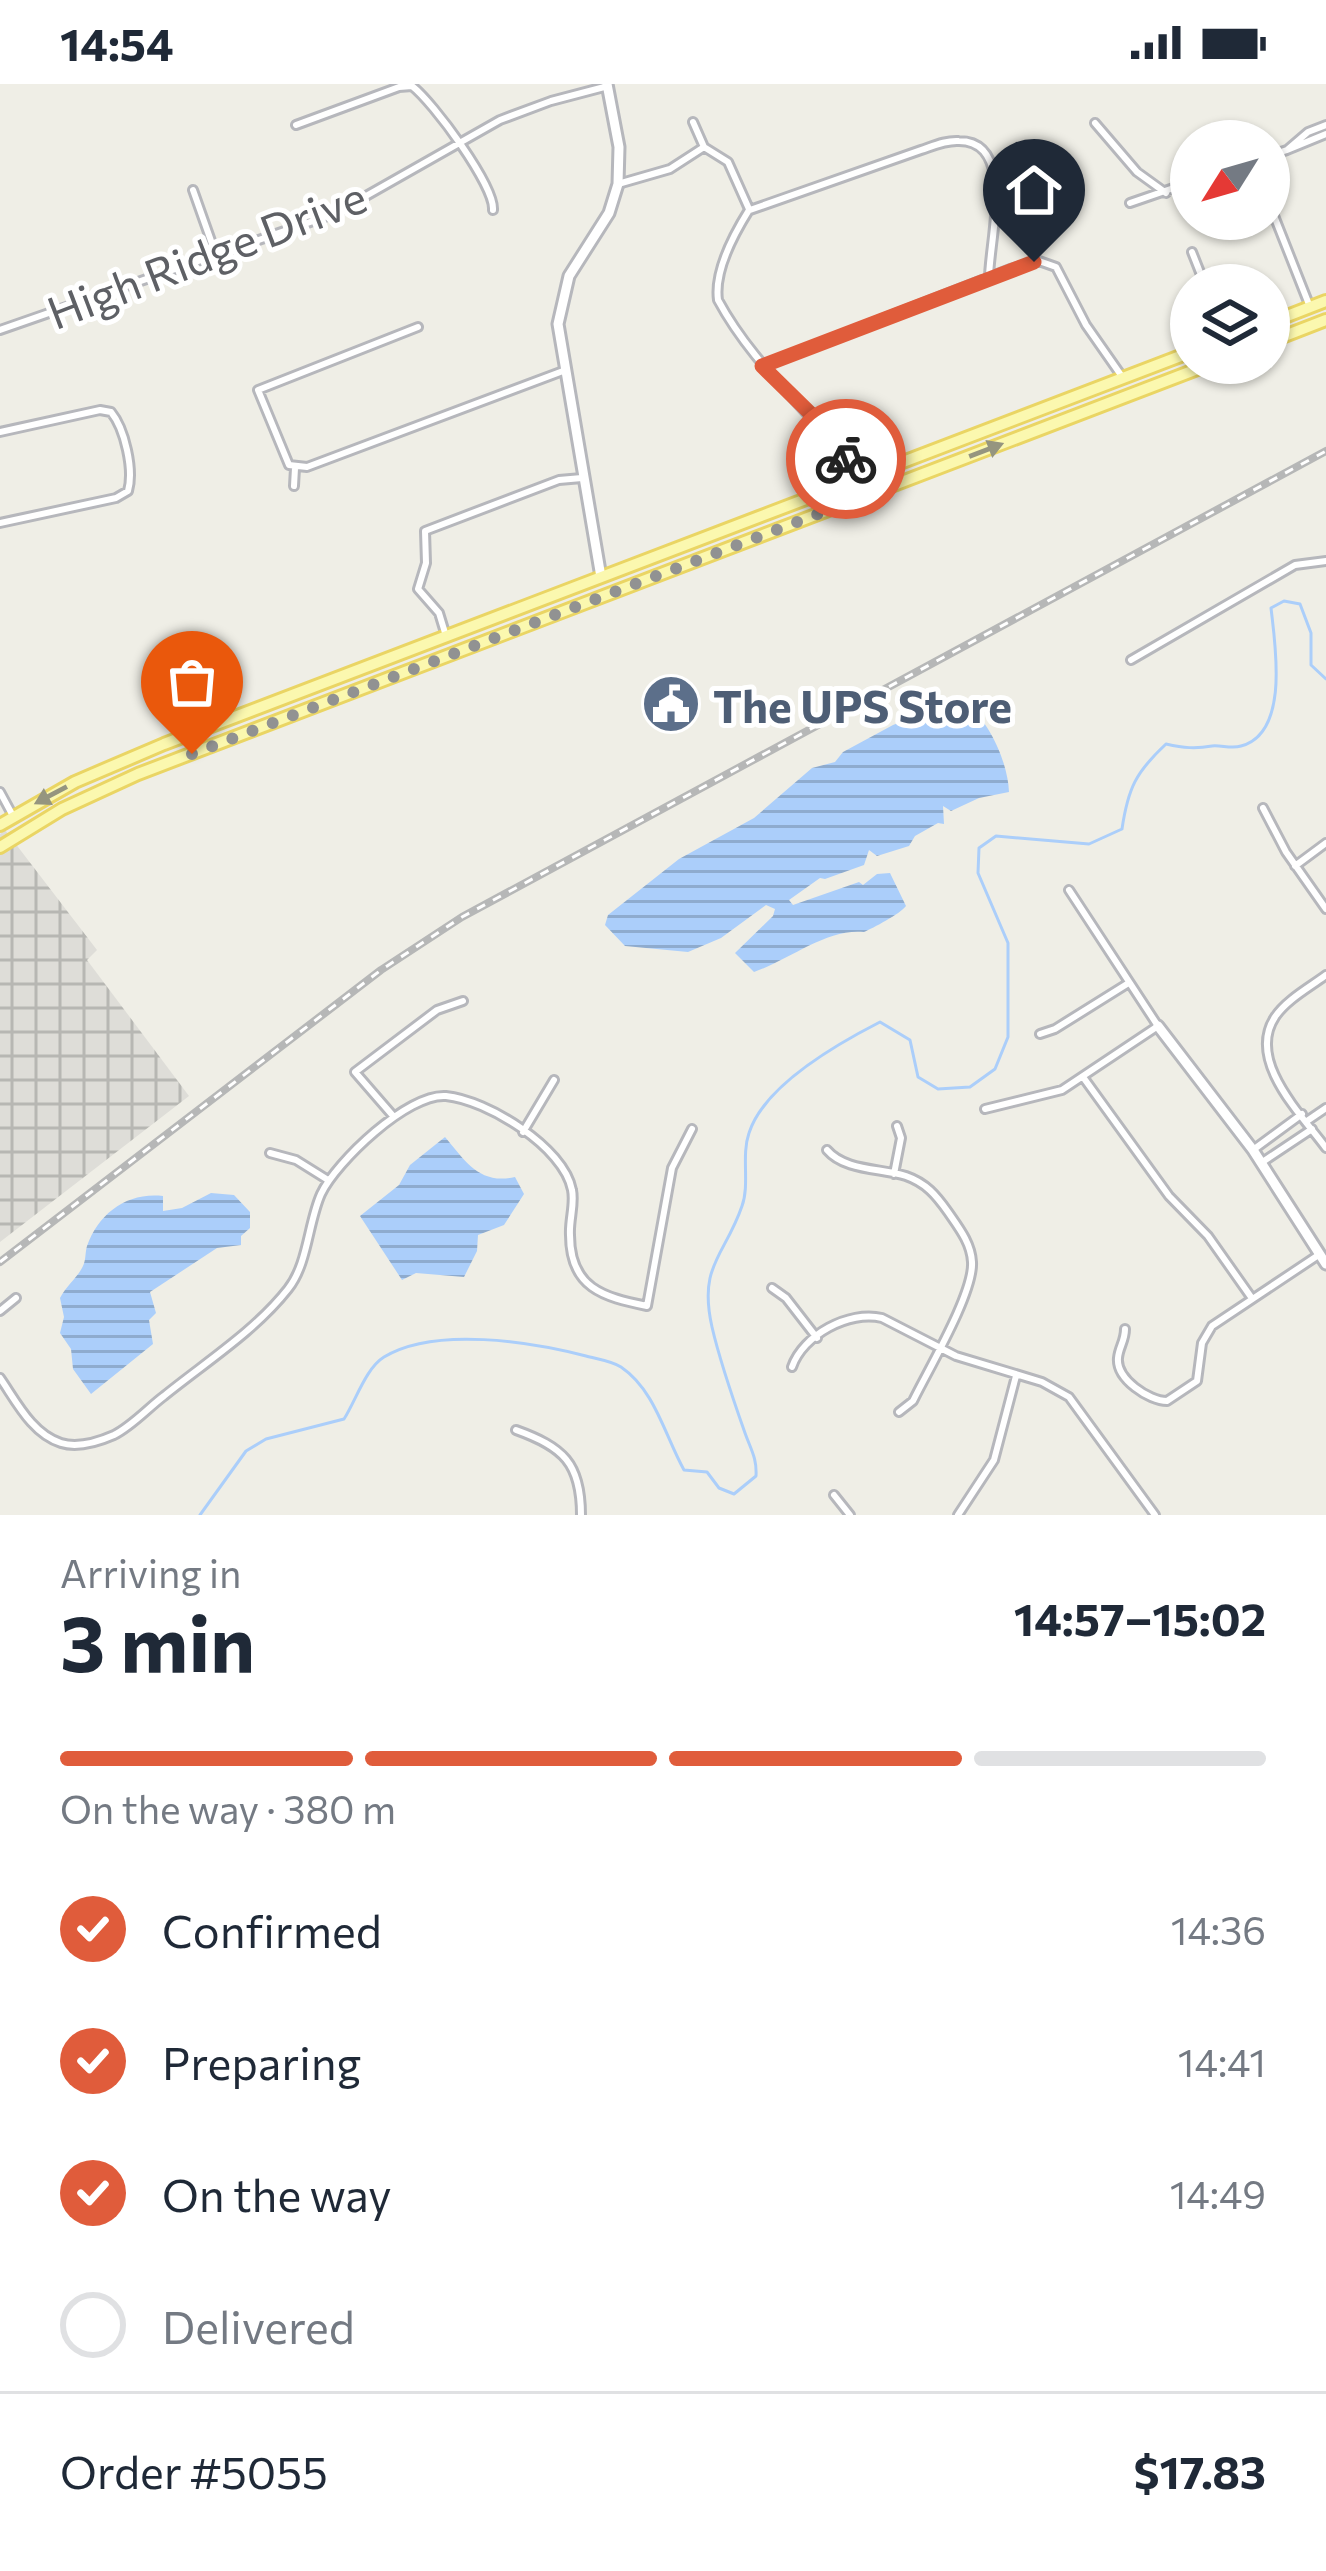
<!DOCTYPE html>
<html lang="en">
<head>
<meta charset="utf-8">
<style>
  body { margin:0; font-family:Commissioner,sans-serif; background:#f6f6f7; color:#1f2937; height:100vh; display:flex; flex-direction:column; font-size:45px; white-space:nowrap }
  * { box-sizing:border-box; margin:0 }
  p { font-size:39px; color:#747a83 }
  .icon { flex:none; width:66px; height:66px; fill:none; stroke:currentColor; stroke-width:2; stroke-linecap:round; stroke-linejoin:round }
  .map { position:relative; height:1431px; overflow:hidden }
  .details { display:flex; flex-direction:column; background:#fff; flex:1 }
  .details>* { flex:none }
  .needle { width:78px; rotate:233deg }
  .buttons { position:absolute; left:1170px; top:36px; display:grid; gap:24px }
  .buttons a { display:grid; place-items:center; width:120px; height:120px; border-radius:50%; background:#fff; box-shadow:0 3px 9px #0004; font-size:60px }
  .pin { position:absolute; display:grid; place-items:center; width:102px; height:102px; color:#fff; margin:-123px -51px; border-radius:50% 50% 50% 0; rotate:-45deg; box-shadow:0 0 12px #0007 }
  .pin .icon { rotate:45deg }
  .courier { position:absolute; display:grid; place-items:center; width:120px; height:120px; margin:-60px; border:9px solid #e05c3b; border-radius:50%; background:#fff; color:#222; box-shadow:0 3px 15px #0007 }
  .overview em { font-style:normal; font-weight:700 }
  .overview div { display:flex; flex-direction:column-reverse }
  .overview { display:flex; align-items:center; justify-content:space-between; height:204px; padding:0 60px }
  h1 { font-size:78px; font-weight:700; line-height:90px }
  .bar { display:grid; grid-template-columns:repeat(4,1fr); gap:18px 12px; align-content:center; height:144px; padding:0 60px }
  .bar i { height:15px; border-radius:9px; background:#e0e1e3 }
  .bar .active { background:#e05c3b }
  .bar p { grid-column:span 4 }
  .line { display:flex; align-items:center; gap:30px; padding:0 60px; border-top:3px solid #e0e1e3 }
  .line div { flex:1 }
  ol { padding:0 60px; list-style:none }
  li { display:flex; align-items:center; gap:36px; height:132px }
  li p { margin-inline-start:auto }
  li .icon { padding:12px; border-radius:50%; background:#e05c3b; color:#fff; stroke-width:4 }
  li:last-child { color:#747a83 }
  li i { width:66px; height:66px; border:6px solid #e0e1e3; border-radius:50% }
  .status { display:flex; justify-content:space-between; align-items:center; height:84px; padding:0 60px; background:#fff; direction:ltr }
  .status svg { height:33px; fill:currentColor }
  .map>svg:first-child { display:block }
  .industrial { fill:url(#industrial-grid) }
  .water { fill:url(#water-rules) }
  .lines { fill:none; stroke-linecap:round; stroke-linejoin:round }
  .stream { stroke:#abcefa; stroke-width:3 }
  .minor-casing { stroke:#b6b7bc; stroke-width:12 }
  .tertiary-casing { stroke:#b6b7bc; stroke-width:15 }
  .primary-casing { stroke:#ead564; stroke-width:16 }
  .minor { stroke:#fff; stroke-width:6 }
  .tertiary { stroke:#fff; stroke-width:9 }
  .primary { stroke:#fbf8af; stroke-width:10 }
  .rail-casing { stroke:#b6b7b7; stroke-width:8 }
  .rail { stroke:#fff; stroke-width:3; stroke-dasharray:9; stroke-linecap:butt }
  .oneway { fill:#95957f }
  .done { stroke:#919292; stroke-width:12; stroke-dasharray:0 21.6 }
  .route { stroke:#e05c3b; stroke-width:15 }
  .labels { text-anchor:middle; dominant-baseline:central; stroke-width:10; stroke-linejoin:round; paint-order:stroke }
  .street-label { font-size:45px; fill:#5e6065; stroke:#fff }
  .service-label { font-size:45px; font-weight:bold; fill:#4e5e75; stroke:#fff; text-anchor:start }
</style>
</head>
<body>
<div class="status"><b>14:54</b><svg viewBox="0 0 49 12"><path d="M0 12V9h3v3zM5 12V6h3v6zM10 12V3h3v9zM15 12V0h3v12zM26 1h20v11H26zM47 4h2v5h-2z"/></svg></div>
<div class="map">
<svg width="1326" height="1431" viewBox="0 0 1326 1431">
  <defs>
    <pattern id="industrial-grid" width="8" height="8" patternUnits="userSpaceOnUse" patternTransform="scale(3)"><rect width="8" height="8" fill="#deddd8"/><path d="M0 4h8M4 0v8" fill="none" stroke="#b7b7b3"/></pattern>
    <pattern id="water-rules" width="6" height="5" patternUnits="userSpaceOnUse" patternTransform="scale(3)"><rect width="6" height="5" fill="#abcefa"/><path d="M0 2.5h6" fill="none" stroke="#8eabce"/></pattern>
  </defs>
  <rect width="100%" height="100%" fill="#efeee6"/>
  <path class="industrial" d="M5 746 97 866 87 876 189 1012 0 1158V750Z"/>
  <path class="water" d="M963 619C989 634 1008 679 1009 708L979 714 951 727 943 722 944 740 938 739 915 752 909 762 877 772 869 766 864 781 825 795 820 794 789 816 793 821 859 798 863 801 877 790 890 789 906 822C900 830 873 844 864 848 827 844 789 876 754 888L735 869 773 832 775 825 766 821 721 854 688 868 625 862 605 841 608 831 679 775 754 734 812 684 835 678 843 668 893 641 930 627 933 635 942 637Z
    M445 1053C466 1078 480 1101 515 1093L524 1110 504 1141 478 1151 477 1167 464 1193 416 1189 402 1196 360 1132 399 1101 410 1081Z
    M211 1109 234 1111 250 1128V1144L241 1152V1161L217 1164 150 1208 156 1229 149 1236 153 1260 91 1310 73 1285 71 1265 60 1249 64 1233 60 1214C66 1202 78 1193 83 1182 86 1176 85 1169 87 1162 99 1129 127 1108 163 1112V1127L182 1124Z"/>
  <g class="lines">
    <path class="stream" d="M200 1431 246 1367 266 1355 344 1335C356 1316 366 1284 384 1273 435 1242 531 1258 586 1272 597 1275 612 1277 621 1283 655 1306 665 1352 684 1386L707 1388 719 1404 734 1410 756 1392C757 1374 751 1366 745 1349 733 1315 720 1278 712 1243 698 1181 725 1172 742 1122 750 1100 741 1072 749 1049 764 1002 837 960 880 938L910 956 918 993 938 1005 970 1003 995 985 1008 953V859L978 789 979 764 996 752 1089 760 1122 745C1128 704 1136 688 1166 660 1184 664 1195 665 1212 662 1221 661 1232 665 1241 662 1290 649 1275 560 1271 524L1284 517 1300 520 1311 549V581L1326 595"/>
    <defs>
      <path id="minor" d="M693 38 704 63
        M1095 39 1137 88 1166 109
        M296 41 399 3 412 2C433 18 495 102 493 126
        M1326 41 1308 48 1287 66 1326 50
        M704 63 728 78 749 125
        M1269 72 1287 66
        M618 100 670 85 704 63
        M193 106 216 171
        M1130 119 1191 98
        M1269 119 1310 223
        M749 126C734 150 714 187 718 216 755 285 816 331 860 394
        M750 126 921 66C933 62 946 56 959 57 1017 57 989 158 989 194
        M1192 168 1205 201
        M418 243 258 306 289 381 307 383 563 287
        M0 246 336 129 500 36 551 17 608 2
        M762 282 1010 185 1039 177 1056 183 1086 241 1123 294
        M0 348 100 326 111 328C125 345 134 386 128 407L116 414 0 439
        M294 402 295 384
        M446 552 439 529 418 505 426 479 425 447 559 396 582 394
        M1131 576 1295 481 1326 477
        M0 708 13 732
        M1263 724 1286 768 1326 825
        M1295 782 1326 759
        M1326 891C1310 903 1286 916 1275 933 1246 977 1302 1031 1326 1064
        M1040 950 1055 945 1127 900
        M1083 993 1169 1112 1208 1152 1251 1213
        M985 1025 1062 1006 1158 942 1069 806
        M394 1033 355 988 437 926 463 917
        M1307 1037 1326 1024
        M523 1048 554 996
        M827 1066C845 1087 880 1084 906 1092 926 1099 936 1111 948 1128 959 1144 971 1159 972 1178 974 1209 928 1286 913 1317L899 1328
        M1253 1066 1302 1030
        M270 1069 296 1076 328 1096
        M1261 1079 1312 1045
        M894 1090 901 1054 897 1042
        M772 1204 786 1214 817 1254
        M0 1227 16 1214
        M1125 1245C1125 1257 1119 1263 1118 1274 1116 1295 1149 1317 1167 1317L1197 1297 1202 1259 1212 1242 1320 1170
        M792 1283C803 1251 849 1226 882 1234L956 1272 1042 1298 1069 1313 1155 1431
        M0 1294C16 1317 32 1350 61 1359 77 1364 98 1358 114 1351 132 1342 148 1324 164 1312 206 1278 255 1247 288 1205 308 1180 308 1139 321 1110 336 1078 408 1009 446 1012 487 1016 564 1063 572 1106 575 1120 569 1136 570 1151 570 1204 603 1213 647 1222L672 1084 692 1045
        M516 1346C563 1363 581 1379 581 1431
        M834 1411 850 1431
        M958 1431 994 1376 1016 1292"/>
      <path id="tertiary" d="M601 493 558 240 569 192 609 129 618 100 619 63 607 0
        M1158 942 1253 1066 1326 1180"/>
      <path id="primary" d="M1269 239 1326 217
        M1269 258 1326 236
        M0 741 75 698 164 660 1191 268
        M0 763 62 725 138 690 1213 279"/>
    </defs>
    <use href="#minor" class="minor-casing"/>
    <use href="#tertiary" class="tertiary-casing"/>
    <use href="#primary" class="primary-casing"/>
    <use href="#minor" class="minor"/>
    <use href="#tertiary" class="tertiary"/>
    <use href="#primary" class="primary"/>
    <defs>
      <path id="rail" d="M0 1178 381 886 462 833 1326 367"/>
    </defs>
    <use href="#rail" class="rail-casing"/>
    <use href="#rail" class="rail"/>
  </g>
  <defs><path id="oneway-solid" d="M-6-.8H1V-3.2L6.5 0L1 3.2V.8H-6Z" transform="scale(3)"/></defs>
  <g class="oneway">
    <use href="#oneway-solid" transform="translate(986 366) rotate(-21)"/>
    <use href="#oneway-solid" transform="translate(51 711) rotate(152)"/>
  </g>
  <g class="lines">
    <path class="done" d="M192 670 870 410 846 375"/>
    <path class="route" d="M846 375 814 333 762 282 1034 178"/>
  </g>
  <defs>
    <symbol id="civic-disc" viewBox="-11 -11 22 22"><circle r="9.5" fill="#5c6f8a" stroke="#fff"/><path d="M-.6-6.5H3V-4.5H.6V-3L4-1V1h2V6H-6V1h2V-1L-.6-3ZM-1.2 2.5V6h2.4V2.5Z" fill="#fff"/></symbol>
  </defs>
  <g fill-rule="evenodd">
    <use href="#civic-disc" x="638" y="587" width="66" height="66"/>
  </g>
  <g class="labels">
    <g class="street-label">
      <text transform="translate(206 169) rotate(-21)">High Ridge Drive</text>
    </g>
    <g class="service-label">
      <text x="713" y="620">The UPS Store</text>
    </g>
  </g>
</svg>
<div class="buttons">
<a><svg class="needle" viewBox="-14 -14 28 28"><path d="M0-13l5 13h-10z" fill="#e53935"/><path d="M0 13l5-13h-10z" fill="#747a83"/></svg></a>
<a><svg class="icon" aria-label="layers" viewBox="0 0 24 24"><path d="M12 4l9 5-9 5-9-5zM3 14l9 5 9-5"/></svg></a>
</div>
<div class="pin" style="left:192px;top:670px;background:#ea580c"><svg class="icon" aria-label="bag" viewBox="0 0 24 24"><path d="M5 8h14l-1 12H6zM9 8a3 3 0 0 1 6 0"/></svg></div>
<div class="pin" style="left:1034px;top:178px;background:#1f2937"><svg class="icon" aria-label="home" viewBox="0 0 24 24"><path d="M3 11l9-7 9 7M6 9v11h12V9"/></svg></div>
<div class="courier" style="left:846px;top:375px"><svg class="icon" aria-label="bike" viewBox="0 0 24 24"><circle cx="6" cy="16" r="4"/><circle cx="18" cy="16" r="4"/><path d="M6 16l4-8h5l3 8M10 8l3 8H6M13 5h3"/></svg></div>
</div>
<section class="details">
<div class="overview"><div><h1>3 min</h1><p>Arriving in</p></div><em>14:57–15:02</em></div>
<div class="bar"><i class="active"></i><i class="active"></i><i class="active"></i><i></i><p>On the way · 380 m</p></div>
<ol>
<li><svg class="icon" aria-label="check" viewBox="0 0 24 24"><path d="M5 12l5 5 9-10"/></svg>Confirmed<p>14:36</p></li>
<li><svg class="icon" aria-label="check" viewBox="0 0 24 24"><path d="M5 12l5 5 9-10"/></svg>Preparing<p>14:41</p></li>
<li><svg class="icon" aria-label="check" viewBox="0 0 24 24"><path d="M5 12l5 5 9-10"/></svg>On the way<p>14:49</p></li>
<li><i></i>Delivered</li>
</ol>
<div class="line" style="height:156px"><div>Order #5055</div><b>$17.83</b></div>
</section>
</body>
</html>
